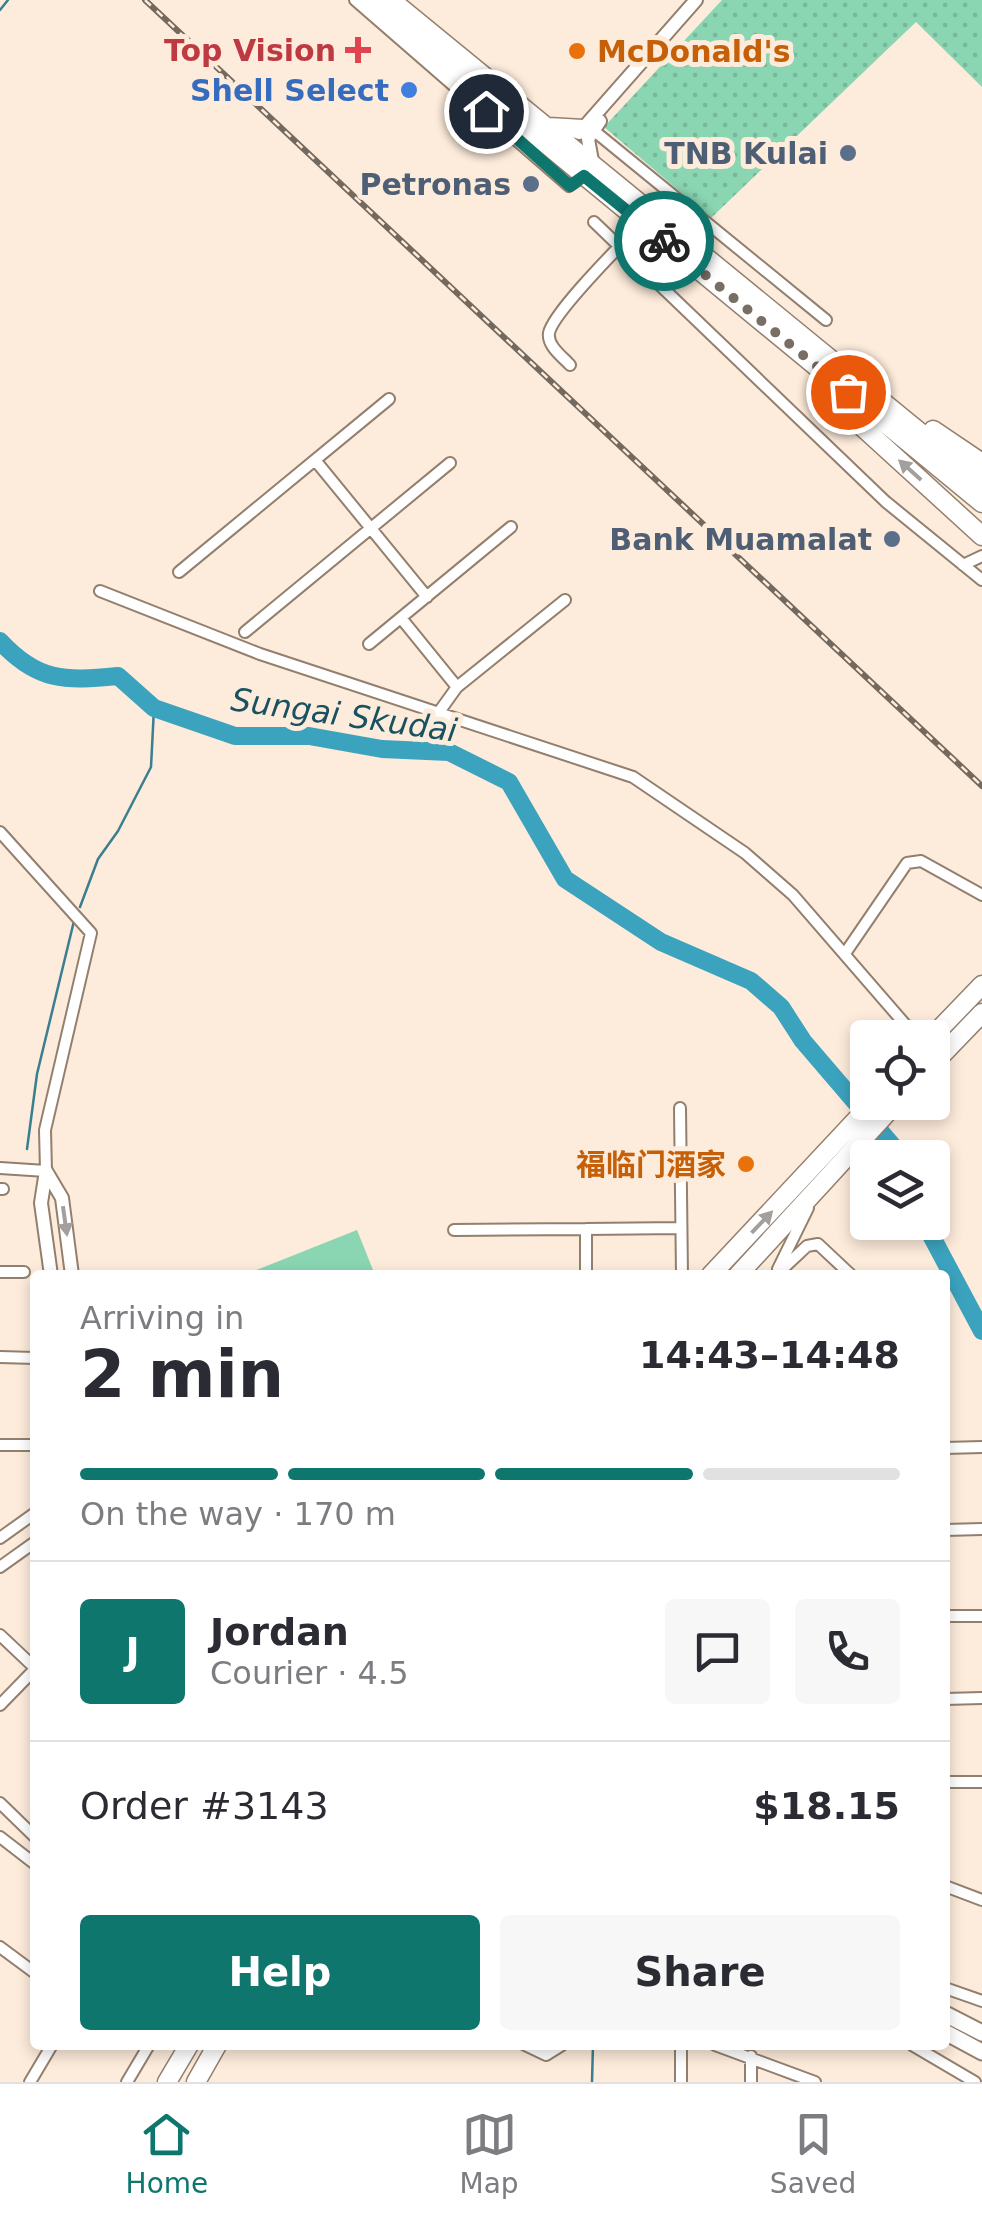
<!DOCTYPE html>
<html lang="en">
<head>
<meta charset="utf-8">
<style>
  body { margin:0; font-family:"DejaVu Sans","Noto Sans SC",sans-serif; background:#f7f7f7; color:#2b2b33; height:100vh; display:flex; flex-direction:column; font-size:38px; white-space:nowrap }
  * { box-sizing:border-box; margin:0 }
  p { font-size:32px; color:#7c7c81 }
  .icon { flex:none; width:55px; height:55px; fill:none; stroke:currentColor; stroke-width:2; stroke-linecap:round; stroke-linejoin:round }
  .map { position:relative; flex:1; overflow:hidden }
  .sheet { position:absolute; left:30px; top:1270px; width:920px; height:780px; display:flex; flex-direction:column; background:#fff; border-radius:10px; box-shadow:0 5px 15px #0003 }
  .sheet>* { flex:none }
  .fabs { position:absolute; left:850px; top:1020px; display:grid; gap:20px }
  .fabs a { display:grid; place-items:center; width:100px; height:100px; border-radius:10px; background:#fff; box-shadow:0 5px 15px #0003; font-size:50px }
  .pin { position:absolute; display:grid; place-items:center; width:85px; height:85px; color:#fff; margin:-42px; border:5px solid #fff; border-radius:50%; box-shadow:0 2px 10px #0007 }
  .courier { position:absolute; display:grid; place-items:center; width:100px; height:100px; margin:-50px; border:8px solid #0f766e; border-radius:50%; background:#fff; color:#222; box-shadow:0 2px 12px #0007 }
  .head em { font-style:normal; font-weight:600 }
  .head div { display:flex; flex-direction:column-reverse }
  .head { display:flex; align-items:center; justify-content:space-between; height:170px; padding:0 50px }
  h1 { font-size:65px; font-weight:600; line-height:75px }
  .bar { display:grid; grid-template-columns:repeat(4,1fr); gap:15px 10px; align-content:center; height:120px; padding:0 50px }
  .bar i { height:12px; border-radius:8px; background:#e1e1e2 }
  .bar .current { background:#0f766e }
  .bar p { grid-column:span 4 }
  .line { display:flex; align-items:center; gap:25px; padding:0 50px; border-top:2px solid #e1e1e2 }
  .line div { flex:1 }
  .round { display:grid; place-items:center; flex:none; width:105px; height:105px; border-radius:10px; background:#f7f7f7 }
  .cta { display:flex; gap:20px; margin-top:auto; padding:20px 50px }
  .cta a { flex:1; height:115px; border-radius:10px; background:#0f766e; color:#fff; font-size:40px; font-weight:600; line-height:115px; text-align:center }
  .cta a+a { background:#f7f7f7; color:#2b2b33 }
  .tab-bar { display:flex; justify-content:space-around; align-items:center; height:140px; border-top:2px solid #e1e1e2; background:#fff; font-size:28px; color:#7c7c81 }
  .tab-bar a { display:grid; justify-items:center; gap:5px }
  .tab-bar .current { color:#0f766e }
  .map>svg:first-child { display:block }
  .grass { fill:url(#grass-dots) }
  .park { fill:#8ad6b3 }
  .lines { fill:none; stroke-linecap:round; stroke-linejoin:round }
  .stream { stroke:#397f8f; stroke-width:2.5 }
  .river { stroke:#3ca3be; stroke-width:18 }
  .minor-casing { stroke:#937f6d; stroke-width:14 }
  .tertiary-casing { stroke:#937f6d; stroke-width:16 }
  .secondary-casing { stroke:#937f6d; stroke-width:19 }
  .primary-casing { stroke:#937f6d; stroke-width:21 }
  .trunk-casing { stroke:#937f6d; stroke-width:21 }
  .minor { stroke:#fff; stroke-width:10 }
  .tertiary { stroke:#fff; stroke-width:12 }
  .secondary { stroke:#fff; stroke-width:15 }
  .primary { stroke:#fff; stroke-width:18 }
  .trunk { stroke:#fff; stroke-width:18 }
  .rail-casing { stroke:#74695e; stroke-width:6 }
  .rail { stroke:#fdebdb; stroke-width:2.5; stroke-dasharray:8; stroke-linecap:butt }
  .oneway { fill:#a39f9c }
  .done { stroke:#796e63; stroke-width:10; stroke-dasharray:0 18 }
  .route { stroke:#0f766e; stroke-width:12 }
  .health-dot { fill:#e0444e; stroke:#fdebdb; stroke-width:4 }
  .food-dot { fill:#e8710a; stroke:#fdebdb; stroke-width:4 }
  .shop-dot { fill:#3f7fe0; stroke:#fdebdb; stroke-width:4 }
  .service-dot { fill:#5c6f8a; stroke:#fdebdb; stroke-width:4 }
  .labels { text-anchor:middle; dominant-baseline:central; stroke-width:10; stroke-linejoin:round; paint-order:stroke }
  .health-label { font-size:30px; font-weight:bold; fill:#be3a42; stroke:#fdebdb; text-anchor:end }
  .food-label { font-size:30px; font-weight:bold; fill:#c56008; stroke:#fdebdb; text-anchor:start }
  .shop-label { font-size:30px; font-weight:bold; fill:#366cbe; stroke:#fdebdb; text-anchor:end }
  .service-label { font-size:30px; font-weight:bold; fill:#4e5e75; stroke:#fdebdb; text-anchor:end }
  .water-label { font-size:32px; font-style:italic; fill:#185260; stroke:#fdebdb }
</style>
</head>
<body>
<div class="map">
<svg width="982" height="2082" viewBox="0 0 982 2082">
  <defs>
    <pattern id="grass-dots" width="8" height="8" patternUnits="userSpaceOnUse" patternTransform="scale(2.5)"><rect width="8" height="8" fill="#8ad6b3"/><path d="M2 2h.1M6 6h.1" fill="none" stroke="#78b89a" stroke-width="1.8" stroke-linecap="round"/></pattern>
  </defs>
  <rect width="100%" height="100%" fill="#fdebdb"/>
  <path class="grass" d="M722 0H982V87L916 22 711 218 604 127Z"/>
  <path class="park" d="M357 1230 375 1275H244Z"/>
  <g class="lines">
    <path class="stream" d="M0 10 8 0
      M80 907 98 859 118 831 151 767 154 708
      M27 1149 37 1074 74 921
      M592 2082 593 2045"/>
    <path class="river" d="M0 641C38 682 65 681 118 676L154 708 235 736H309L382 749 449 752 509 782 565 879 661 942 751 981 781 1007 803 1041 892 1145 897 1158
      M924 1222 982 1331"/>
    <defs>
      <path id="minor" d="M355 0 569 186 584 176
        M593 130 826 320
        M594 222 886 502 982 580
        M570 365C563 357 547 346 549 333 553 312 624 242 642 223
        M315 460 427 597
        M963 565 982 556
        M179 572 389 399
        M100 591 260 654 633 777 745 853 793 895 910 1030
        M401 618 457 687
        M245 632 450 463
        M369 644 511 527
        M439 712 457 687 565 600
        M0 832 91 933 45 1130 46 1171 0 1168
        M846 952 907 863 921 861 982 895
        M680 1108 682 1275
        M0 1189H3
        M454 1230 586 1229
        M778 1269 808 1208
        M0 1272H24
        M586 1275V1229L681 1228
        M776 1275 807 1246 818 1244 851 1275
        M0 1357 35 1358
        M0 1445H35
        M945 1448 982 1447
        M945 1530 982 1529
        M0 1538 35 1513
        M0 1567 35 1542
        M945 1616H982
        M0 1635 35 1668
        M945 1699 982 1698
        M0 1705 35 1669
        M945 1782H982
        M0 1803 35 1837
        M0 1837 35 1864
        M945 1886 982 1900
        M0 1947 35 1973
        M945 1988 982 2001
        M525 2045 546 2055 562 2045
        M715 2045 815 2082
        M912 2045 975 2082
        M30 2082 52 2045
        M127 2082 149 2045
        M681 2082V2045
        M751 2082V2056"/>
      <path id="tertiary" d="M579 133 696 0
        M592 161 588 139 600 121
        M46 1171 62 1198 72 1275
        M46 1171 41 1203 51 1275"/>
      <path id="secondary" d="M945 2014 982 2033
        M945 2032 982 2052"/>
      <path id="primary" d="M931 1038 982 985
        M932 1065 982 1013
        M711 1275 873 1102
        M738 1275 897 1102
        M167 2082 189 2045
        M196 2082 217 2045"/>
      <path id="trunk" d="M371 0 982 503
        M391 0 982 483
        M549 127 583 129
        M824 384 857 422 982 536
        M933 430 982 463"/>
    </defs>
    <use href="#minor" class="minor-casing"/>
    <use href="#tertiary" class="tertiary-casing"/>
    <use href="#secondary" class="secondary-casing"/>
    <use href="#primary" class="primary-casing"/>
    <use href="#trunk" class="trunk-casing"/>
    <use href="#minor" class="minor"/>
    <use href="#tertiary" class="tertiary"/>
    <use href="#secondary" class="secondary"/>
    <use href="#primary" class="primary"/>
    <use href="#trunk" class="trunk"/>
    <defs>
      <path id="rail" d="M145 0 982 786"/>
    </defs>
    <use href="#rail" class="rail-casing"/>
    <use href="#rail" class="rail"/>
  </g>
  <defs><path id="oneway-solid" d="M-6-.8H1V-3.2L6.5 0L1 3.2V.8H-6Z" transform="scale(2.5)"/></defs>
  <g class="oneway">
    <use href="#oneway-solid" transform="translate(910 470) rotate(-138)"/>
    <use href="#oneway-solid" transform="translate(65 1221) rotate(82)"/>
    <use href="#oneway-solid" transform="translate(762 1222) rotate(-46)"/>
  </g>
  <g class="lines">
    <path class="done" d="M664 241 848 392"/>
    <path class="route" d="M486 111 570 186 584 176 664 241"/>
  </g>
  <path class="health-dot" d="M353 35h10v10h10v10h-10v10h-10v-10h-10v-10h10z"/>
  <g class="food-dot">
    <circle cx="577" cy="51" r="10"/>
    <circle cx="746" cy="1164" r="10"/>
  </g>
  <circle class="shop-dot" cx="409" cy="90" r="10"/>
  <g class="service-dot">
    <circle cx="848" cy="153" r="10"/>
    <circle cx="531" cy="184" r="10"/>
    <circle cx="892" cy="539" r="10"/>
  </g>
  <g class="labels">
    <g class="health-label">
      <text x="336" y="50">Top Vision</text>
    </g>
    <g class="food-label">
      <text x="597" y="51">McDonald's</text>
      <text x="726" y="1164" text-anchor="end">福临门酒家</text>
    </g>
    <g class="shop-label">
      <text x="389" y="90">Shell Select</text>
    </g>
    <g class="service-label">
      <text x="828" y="153">TNB Kulai</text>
      <text x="511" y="184">Petronas</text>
      <text x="872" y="539">Bank Muamalat</text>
    </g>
    <g class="water-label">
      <text transform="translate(344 715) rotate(8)">Sungai Skudai</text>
    </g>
  </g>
</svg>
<div class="fabs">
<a><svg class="icon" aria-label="locate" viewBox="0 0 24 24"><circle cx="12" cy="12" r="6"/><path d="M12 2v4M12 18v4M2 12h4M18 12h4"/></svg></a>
<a><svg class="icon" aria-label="layers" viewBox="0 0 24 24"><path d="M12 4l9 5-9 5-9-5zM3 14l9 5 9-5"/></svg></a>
</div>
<div class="pin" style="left:848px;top:392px;background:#ea580c"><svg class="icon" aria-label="bag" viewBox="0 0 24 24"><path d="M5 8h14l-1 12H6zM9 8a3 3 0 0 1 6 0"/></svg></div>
<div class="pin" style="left:486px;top:111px;background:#1f2937"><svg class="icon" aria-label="home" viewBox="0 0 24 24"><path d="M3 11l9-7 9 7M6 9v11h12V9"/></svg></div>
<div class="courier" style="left:664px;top:241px"><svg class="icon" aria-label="bike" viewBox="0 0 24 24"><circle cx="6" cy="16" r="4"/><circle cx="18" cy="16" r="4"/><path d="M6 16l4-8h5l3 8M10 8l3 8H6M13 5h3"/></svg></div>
<section class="sheet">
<div class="head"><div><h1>2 min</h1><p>Arriving in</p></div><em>14:43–14:48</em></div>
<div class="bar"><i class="current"></i><i class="current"></i><i class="current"></i><i></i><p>On the way · 170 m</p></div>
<div class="line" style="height:180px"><b class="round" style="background:#0f766e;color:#fff">J</b><div><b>Jordan</b><p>Courier · 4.5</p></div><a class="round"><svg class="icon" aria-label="chat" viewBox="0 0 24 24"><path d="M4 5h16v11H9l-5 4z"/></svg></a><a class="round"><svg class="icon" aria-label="phone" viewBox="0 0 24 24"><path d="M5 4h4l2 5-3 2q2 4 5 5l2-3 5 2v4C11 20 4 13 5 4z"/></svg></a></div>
<div class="line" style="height:130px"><div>Order #3143</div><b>$18.15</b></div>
<div class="cta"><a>Help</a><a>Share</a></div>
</section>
</div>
<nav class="tab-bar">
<a class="current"><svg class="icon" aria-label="home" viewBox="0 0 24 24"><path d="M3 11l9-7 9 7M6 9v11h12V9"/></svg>Home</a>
<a><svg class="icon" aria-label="map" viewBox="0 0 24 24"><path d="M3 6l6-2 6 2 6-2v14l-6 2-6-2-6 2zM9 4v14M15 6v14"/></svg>Map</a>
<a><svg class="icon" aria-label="saved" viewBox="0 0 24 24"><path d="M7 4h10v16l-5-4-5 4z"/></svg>Saved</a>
</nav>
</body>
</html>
